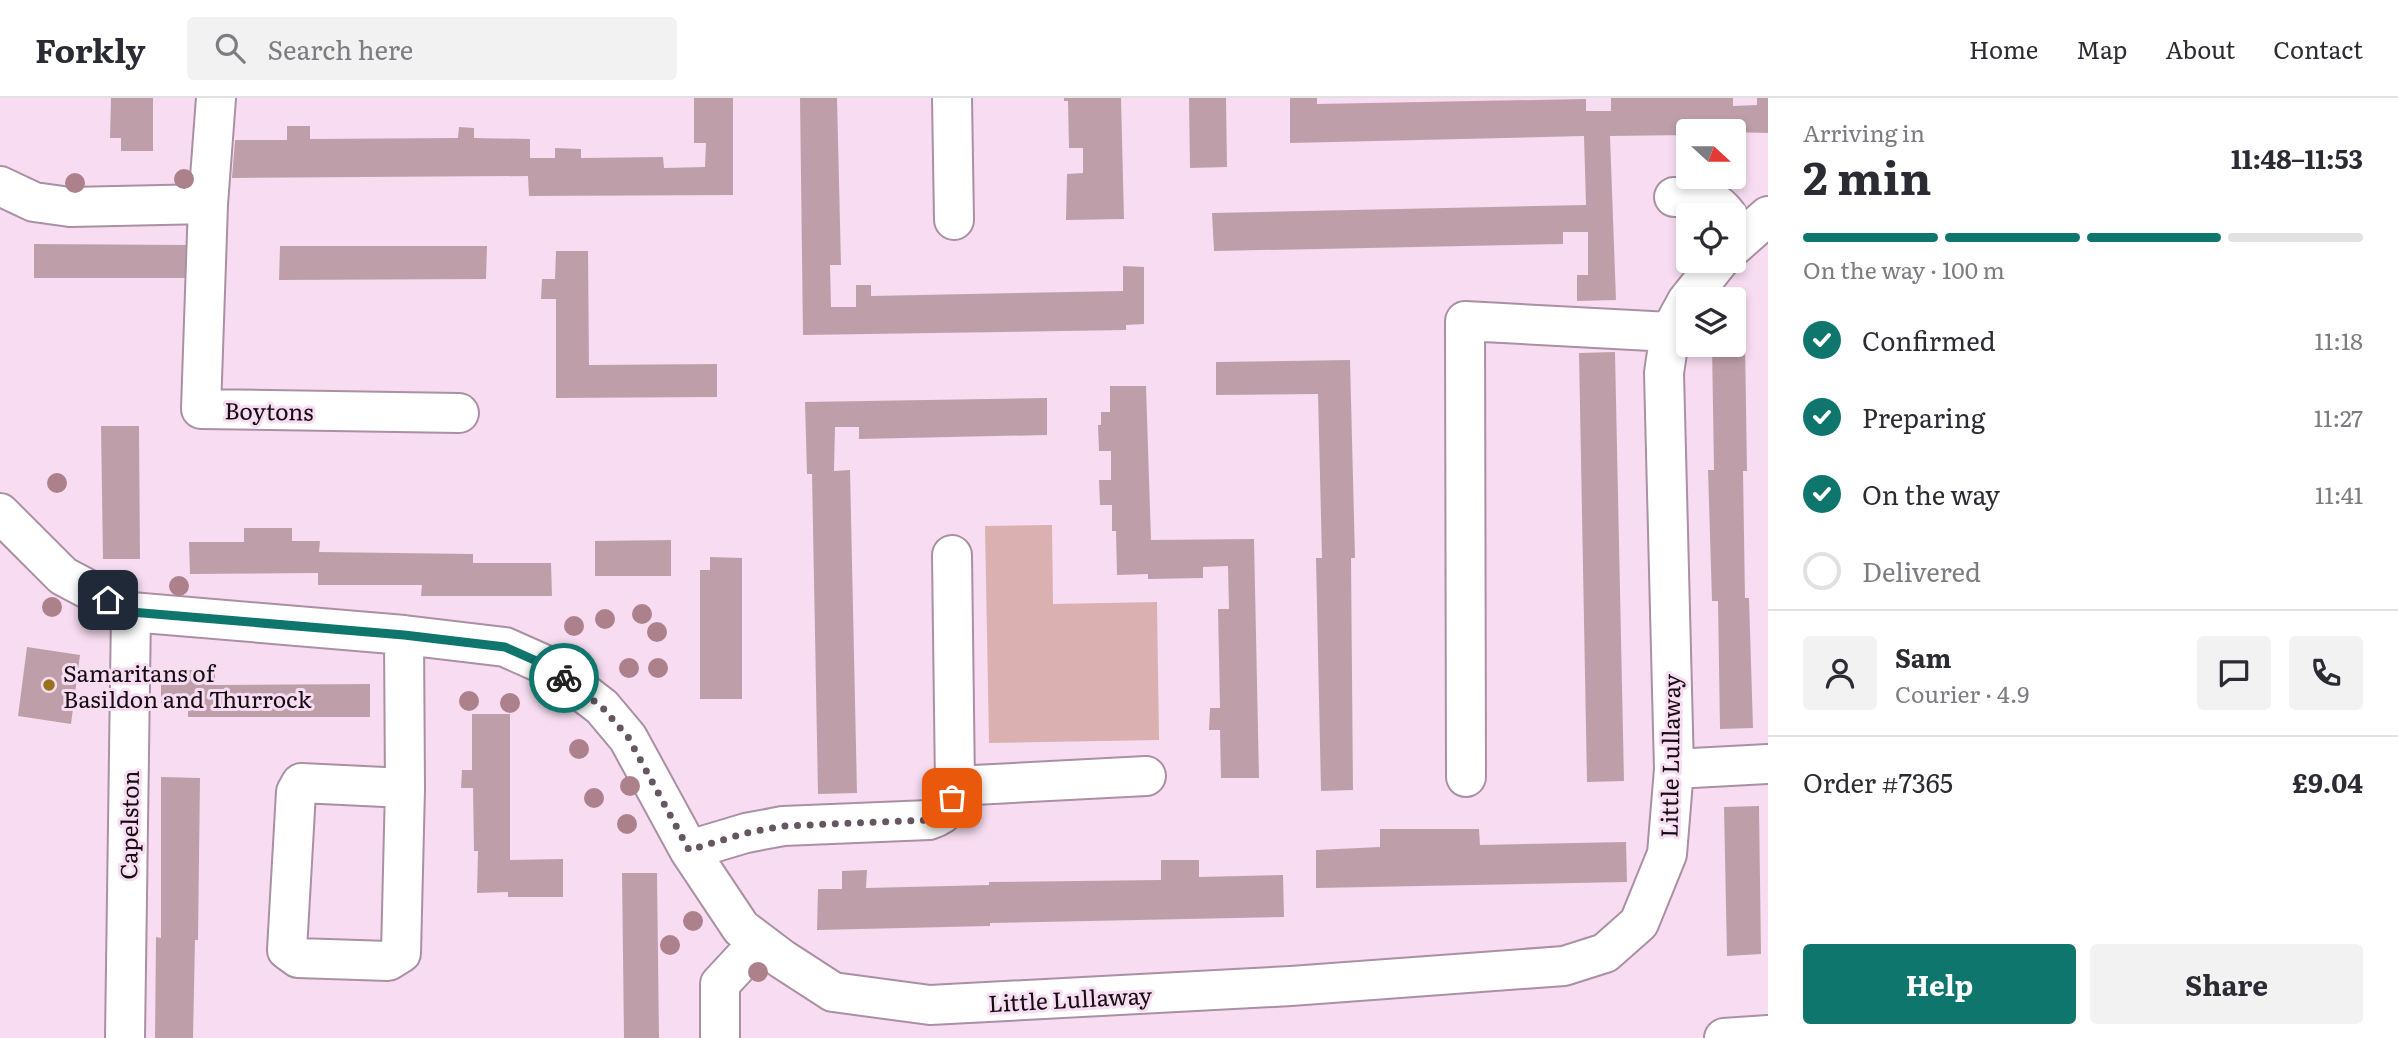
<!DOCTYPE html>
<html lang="en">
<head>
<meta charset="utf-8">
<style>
  body { margin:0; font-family:Literata,serif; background:#f2f2f3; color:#2b2b33; height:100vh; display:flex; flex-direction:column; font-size:26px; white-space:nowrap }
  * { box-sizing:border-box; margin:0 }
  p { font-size:23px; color:#7c7c81 }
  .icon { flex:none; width:38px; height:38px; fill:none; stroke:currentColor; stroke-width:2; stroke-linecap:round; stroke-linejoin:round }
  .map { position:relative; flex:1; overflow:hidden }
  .side { display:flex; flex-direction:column; background:#fff; width:630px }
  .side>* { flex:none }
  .needle { width:46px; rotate:111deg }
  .fabs { position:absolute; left:1676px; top:21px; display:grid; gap:14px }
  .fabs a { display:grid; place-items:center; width:70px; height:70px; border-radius:7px; background:#fff; box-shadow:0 4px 10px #0003; font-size:35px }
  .pin { position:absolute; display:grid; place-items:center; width:60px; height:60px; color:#fff; margin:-30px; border-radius:14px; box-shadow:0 4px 10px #0006 }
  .courier { position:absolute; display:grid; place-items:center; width:70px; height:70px; margin:-35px; border:5px solid #0f766e; border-radius:50%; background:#fff; color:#222; box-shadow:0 2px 9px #0007 }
  .summary em { font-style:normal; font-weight:700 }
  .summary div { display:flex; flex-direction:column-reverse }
  .summary { display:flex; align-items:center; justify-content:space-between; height:119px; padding:0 35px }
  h1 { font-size:46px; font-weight:700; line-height:52px }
  .bar { display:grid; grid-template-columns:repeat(4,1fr); gap:10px 7px; align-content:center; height:84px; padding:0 35px }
  .bar i { height:9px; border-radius:5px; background:#e1e1e2 }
  .bar .active { background:#0f766e }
  .bar p { grid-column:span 4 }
  .line { display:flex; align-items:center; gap:18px; padding:0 35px; border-top:2px solid #e1e1e2 }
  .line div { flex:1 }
  .round { display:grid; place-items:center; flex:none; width:74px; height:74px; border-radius:7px; background:#f2f2f3 }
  ol { padding:0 35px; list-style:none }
  li { display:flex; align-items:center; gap:21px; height:77px }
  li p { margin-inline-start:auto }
  li .icon { padding:7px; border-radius:50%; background:#0f766e; color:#fff; stroke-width:4 }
  li:last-child { color:#7c7c81 }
  li i { width:38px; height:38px; border:4px solid #e1e1e2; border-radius:50% }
  .cta { display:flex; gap:14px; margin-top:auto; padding:14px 35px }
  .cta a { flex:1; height:80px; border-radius:7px; background:#0f766e; color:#fff; font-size:28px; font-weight:700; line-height:80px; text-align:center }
  .cta a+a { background:#f2f2f3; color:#2b2b33 }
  header { display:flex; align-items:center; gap:42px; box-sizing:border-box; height:98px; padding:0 35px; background:#fff; border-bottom:2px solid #e1e1e2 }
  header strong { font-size:33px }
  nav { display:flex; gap:38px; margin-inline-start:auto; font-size:24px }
  .search { width:490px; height:63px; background:#f2f2f3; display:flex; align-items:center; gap:18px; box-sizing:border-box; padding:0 24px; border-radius:7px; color:#7c7c81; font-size:26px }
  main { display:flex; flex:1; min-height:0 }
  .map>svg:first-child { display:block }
  .green { fill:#dab0b0 }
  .building { fill:#be9fa9 }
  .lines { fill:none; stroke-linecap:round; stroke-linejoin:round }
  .minor-casing { stroke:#a990a3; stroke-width:42 }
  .major-casing { stroke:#a990a3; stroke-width:42 }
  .minor { stroke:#fff; stroke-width:38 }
  .major { stroke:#fff; stroke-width:38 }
  .tree { fill:#ad818c }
  .done { stroke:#655662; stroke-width:7; stroke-dasharray:0 12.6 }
  .route { stroke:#0f766e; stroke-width:9 }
  .poi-dot { fill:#99721d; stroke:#f8ddf2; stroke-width:2.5 }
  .labels { text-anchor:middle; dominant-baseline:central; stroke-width:6; stroke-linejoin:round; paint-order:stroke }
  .street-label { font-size:23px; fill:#160d14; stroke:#f8ddf2 }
  .poi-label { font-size:23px; fill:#160d14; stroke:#f8ddf2; text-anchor:start }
</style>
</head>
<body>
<header>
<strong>Forkly</strong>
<div class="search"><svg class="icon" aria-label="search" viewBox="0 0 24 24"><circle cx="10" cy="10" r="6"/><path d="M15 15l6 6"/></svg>Search here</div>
<nav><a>Home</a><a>Map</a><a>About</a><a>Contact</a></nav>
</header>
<main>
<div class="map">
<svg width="1768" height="940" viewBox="0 0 1768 940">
  <rect width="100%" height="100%" fill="#f8ddf2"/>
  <path class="green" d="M1052 427 1053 506 1157 504 1159 642 989 645 985 428Z"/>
  <path class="building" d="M111 0H153V53H121V40H110Z
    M694 0H733V97L529 98 528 78 232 80 235 42H287V28H310V41L458 40 459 29 474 30V40L530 41V60H555V50L581 51V60L663 59 664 70 705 69 706 45H694Z
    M800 0H837L841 167H830L831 209H856V187H871V198L1123 193V168L1144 169V226L1126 227V232L803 237Z
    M1064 0H1121L1124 121 1066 122 1067 76 1083 75V50H1069L1068 3H1064Z
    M1189 0H1226L1227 69 1190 70Z
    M1290 0H1317V6L1586 1V13H1611V0H1733V8L1757 7V0H1768V35L1689 33V37L1610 38 1616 202 1577 203V177H1588V134H1563V146L1214 153 1212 115 1586 107 1584 38 1290 45Z
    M34 146 190 147 189 180H34Z
    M280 148H487L486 181 279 182Z
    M556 153H588L589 267 717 266V299L556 300V201H541L542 181H555Z
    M1734 243H1745L1747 373H1743L1745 500H1749L1753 630 1720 631 1718 503H1712L1708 372H1714L1712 247H1734Z
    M1615 254 1624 683 1587 684 1579 255Z
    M1350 262 1355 460H1351L1353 692 1321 693 1316 460H1322L1318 296 1216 297V264Z
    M1110 288H1146L1151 442 1254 441 1259 680H1221L1220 632H1209L1210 610H1220L1218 511H1229L1228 468 1203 469V480L1148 481V476L1117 477 1116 433H1112V407H1100L1099 382H1111V353H1099L1098 327H1101V314H1110Z
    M1047 300V337L859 341V329H835L834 373 850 372 857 695 818 696 812 376H807L805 304Z
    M101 328H139L140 461H103Z
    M244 430H292V443H320L319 454 473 456V465H551L552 498H421L422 487H318V475L190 476 189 444H244Z
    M671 442V478H595V443Z
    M710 459 742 460V601H700V472H710Z
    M27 549 80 557 71 626 18 618Z
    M161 572H215V587L370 586V619H188V606H161Z
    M472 616H510V762L563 761V799H508V794L477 795 478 753H474L473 690H461L462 672H472Z
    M161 679 200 680 198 842H195L193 940H155L156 839 161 840Z
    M1759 708 1761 856 1727 858 1724 709Z
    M1380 731H1479L1480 747 1626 744 1627 784 1316 790V752L1380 749Z
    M1161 762H1199V779L1283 777 1284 819 990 825V828L817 832 818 791H842V773L867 772 866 790 989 787V784L1161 782Z
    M622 775H657L659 940H624Z"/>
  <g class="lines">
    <defs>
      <path id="minor" d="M216 0 208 106 201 311 459 315
        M952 0 954 122
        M0 88 34 104 70 109 208 106
        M1674 99C1697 98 1713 98 1727 117
        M1734 148 1768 118
        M0 415 63 478 131 514 404 537 505 549 550 569 602 609 628 640 689 752 741 830 782 861 833 894 930 907 1291 888 1564 868 1605 855 1639 825 1667 756 1674 671 1664 275 1670 234 1687 203 1719 163
        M404 537 405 690 401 855 388 863 298 860 287 852 296 694 301 685 405 690
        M1674 671 1768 666
        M1466 679 1465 223 1670 234
        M955 688 1146 678
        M689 752 746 735 783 728 929 722C950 715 950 707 955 688L952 457
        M125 940 131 514
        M720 940V886L759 844"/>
      <path id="major" d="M1724 940 1768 937"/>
    </defs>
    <use href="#minor" class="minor-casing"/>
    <use href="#major" class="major-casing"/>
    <use href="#minor" class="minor"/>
    <use href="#major" class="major"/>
  </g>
  <g class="tree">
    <circle cx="184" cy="81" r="10"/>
    <circle cx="75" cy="85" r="10"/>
    <circle cx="57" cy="385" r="10"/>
    <circle cx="179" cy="488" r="10"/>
    <circle cx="52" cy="509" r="10"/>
    <circle cx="642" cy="516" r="10"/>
    <circle cx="605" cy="521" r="10"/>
    <circle cx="574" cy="528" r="10"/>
    <circle cx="657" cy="534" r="10"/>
    <circle cx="629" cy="570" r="10"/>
    <circle cx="658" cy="570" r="10"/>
    <circle cx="469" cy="603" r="10"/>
    <circle cx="510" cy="605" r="10"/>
    <circle cx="579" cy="651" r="10"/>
    <circle cx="630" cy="688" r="10"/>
    <circle cx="594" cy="700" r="10"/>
    <circle cx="627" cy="726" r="10"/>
    <circle cx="693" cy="823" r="10"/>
    <circle cx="670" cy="847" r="10"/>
    <circle cx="758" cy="874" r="10"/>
  </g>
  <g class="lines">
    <path class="done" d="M564 580 602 609 628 639 689 752 746 735 783 728 929 722C942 717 947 714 952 700"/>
    <path class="route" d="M108 502 131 514 404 537 505 549 550 569 564 580"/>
  </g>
  <circle class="poi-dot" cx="49" cy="587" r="7"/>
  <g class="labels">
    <g class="street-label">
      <text transform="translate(269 312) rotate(1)">Boytons</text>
      <text transform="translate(1669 658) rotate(-89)">Little Lullaway</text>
      <text transform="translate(128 727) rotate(-89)">Capelston</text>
      <text transform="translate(1070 900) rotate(-3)">Little Lullaway</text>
    </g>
    <g class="poi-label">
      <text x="63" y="574">Samaritans of<tspan x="63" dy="26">Basildon and Thurrock</tspan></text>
    </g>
  </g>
</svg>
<div class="fabs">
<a><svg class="needle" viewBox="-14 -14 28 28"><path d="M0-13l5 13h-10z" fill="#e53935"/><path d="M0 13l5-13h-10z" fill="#7c7c81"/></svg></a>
<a><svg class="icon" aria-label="locate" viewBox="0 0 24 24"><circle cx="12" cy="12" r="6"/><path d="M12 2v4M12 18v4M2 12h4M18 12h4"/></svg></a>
<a><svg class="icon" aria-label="layers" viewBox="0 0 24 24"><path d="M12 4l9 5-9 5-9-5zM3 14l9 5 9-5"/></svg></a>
</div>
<div class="pin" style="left:952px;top:700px;background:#ea580c"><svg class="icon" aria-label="bag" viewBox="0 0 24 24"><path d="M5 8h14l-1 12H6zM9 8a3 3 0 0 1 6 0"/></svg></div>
<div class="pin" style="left:108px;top:502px;background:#1f2937"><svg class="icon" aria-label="home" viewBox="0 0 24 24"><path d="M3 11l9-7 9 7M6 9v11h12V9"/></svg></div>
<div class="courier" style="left:564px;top:580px"><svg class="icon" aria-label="bike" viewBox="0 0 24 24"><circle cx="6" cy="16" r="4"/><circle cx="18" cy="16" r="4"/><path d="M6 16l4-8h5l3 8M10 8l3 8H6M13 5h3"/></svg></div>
</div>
<section class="side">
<div class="summary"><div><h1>2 min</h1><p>Arriving in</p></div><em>11:48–11:53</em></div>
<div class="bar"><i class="active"></i><i class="active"></i><i class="active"></i><i></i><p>On the way · 100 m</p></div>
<ol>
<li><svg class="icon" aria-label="check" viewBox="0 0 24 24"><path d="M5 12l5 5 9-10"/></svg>Confirmed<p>11:18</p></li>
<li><svg class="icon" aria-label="check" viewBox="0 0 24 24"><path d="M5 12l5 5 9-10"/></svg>Preparing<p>11:27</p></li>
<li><svg class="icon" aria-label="check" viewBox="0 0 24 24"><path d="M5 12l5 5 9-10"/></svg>On the way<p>11:41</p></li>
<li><i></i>Delivered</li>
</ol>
<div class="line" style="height:126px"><a class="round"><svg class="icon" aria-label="person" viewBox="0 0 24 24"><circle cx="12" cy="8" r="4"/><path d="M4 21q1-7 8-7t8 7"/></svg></a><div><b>Sam</b><p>Courier · 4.9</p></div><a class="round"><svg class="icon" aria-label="chat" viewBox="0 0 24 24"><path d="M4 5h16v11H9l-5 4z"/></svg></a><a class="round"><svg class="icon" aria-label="phone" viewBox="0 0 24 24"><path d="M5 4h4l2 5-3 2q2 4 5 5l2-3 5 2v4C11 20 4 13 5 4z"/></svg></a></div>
<div class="line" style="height:91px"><div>Order #7365</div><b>£9.04</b></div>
<div class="cta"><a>Help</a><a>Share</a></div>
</section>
</main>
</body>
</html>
